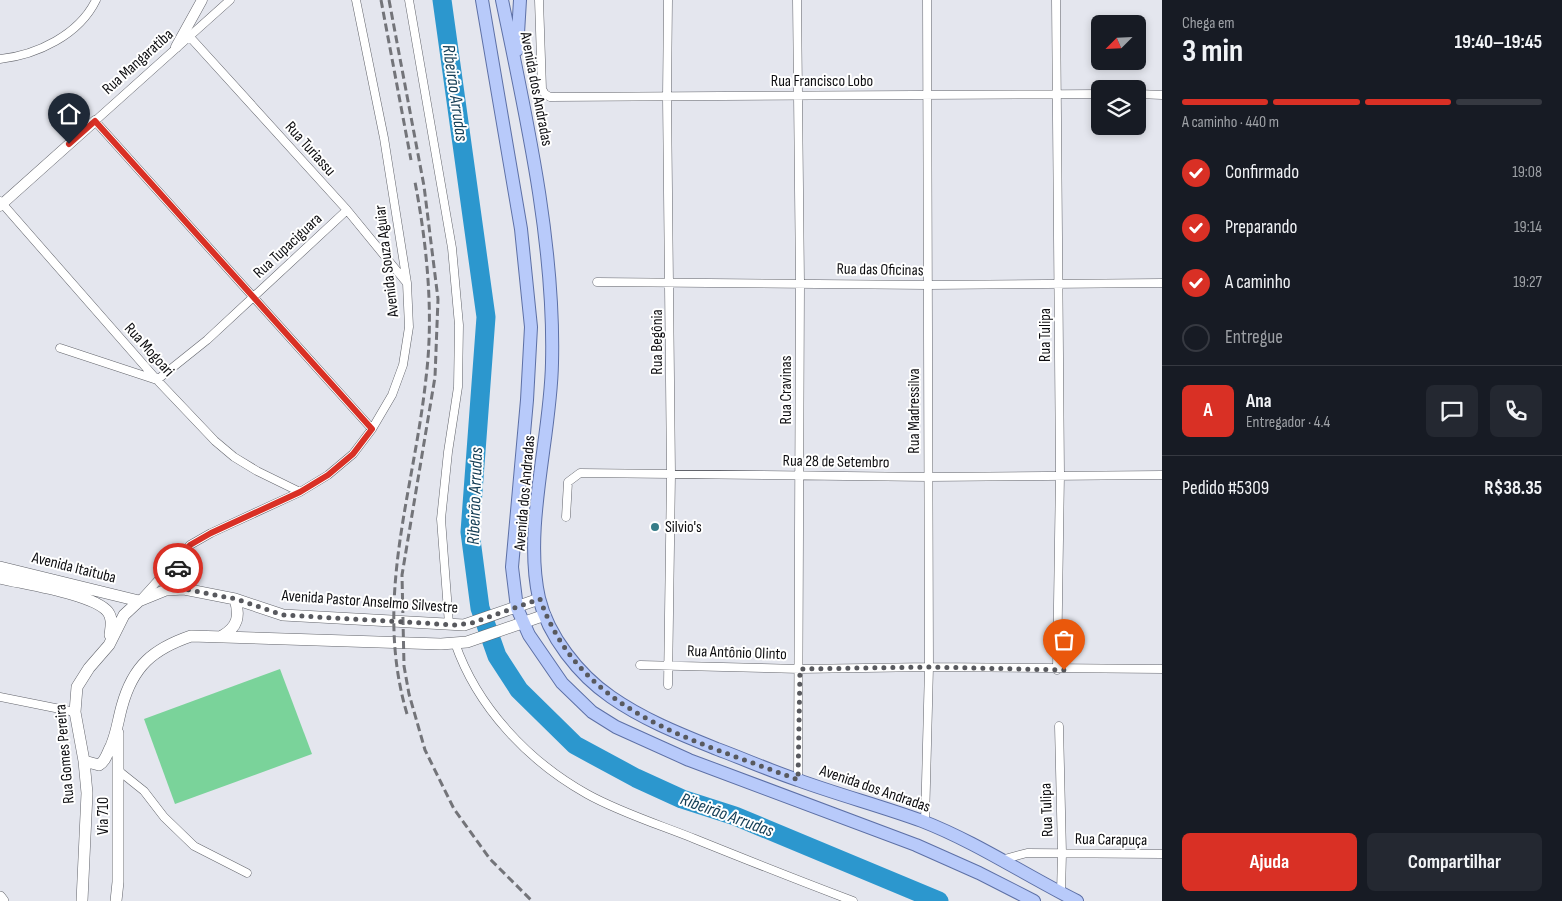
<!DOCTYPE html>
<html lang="pt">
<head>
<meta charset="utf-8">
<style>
  body { margin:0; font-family:"Sofia Sans Condensed",sans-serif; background:#242831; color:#f1f3f6; height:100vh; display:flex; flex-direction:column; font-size:19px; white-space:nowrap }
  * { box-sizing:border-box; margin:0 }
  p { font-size:16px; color:#9ea1a6 }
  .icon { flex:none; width:28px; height:28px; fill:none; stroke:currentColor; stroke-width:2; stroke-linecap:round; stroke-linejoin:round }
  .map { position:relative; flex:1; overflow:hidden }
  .side { display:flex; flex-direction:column; background:#171b24; width:400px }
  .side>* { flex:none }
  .needle { width:32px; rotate:246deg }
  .tools { position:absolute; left:1091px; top:15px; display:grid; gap:10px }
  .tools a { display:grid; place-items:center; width:55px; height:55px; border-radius:8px; background:#171b24; box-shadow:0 2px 8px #0003; font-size:25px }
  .pin { position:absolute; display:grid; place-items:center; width:42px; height:42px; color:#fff; margin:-51px -21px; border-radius:50% 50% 50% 0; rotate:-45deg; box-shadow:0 0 5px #0007 }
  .pin .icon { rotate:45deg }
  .courier { position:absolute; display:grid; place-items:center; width:50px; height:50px; margin:-25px; border:4px solid #d93025; border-radius:50%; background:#fff; color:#222; box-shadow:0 1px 6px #0007 }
  .summary em { font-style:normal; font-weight:700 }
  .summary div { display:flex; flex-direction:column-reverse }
  .summary { display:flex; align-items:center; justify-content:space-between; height:85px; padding:0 20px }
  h1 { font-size:32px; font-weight:700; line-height:38px }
  .bar { display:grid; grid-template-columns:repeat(4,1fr); gap:8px 5px; align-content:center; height:60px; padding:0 20px }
  .bar i { height:6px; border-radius:4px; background:#363941 }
  .bar .active { background:#d93025 }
  .bar p { grid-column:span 4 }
  .line { display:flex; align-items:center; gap:12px; padding:0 20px; border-top:1px solid #363941 }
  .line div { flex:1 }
  .round { display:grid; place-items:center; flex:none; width:52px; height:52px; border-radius:8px; background:#242831 }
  ol { padding:0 20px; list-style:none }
  li { display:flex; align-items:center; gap:15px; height:55px }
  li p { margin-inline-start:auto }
  li .icon { padding:5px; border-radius:50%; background:#d93025; color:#fff; stroke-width:4 }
  li:last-child { color:#9ea1a6 }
  li i { width:28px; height:28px; border:2px solid #363941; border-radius:50% }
  .action { display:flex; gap:10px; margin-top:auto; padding:10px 20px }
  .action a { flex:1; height:58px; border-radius:8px; background:#d93025; color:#fff; font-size:20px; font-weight:700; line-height:58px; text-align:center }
  .action a+a { background:#242831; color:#f1f3f6 }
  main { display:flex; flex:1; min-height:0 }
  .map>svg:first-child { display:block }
  .green { fill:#7ad39a }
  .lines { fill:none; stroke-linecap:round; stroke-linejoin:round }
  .river { stroke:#2c97ce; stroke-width:19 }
  .minor-casing { stroke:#62646b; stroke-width:9 }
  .tertiary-casing { stroke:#62646b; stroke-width:11 }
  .secondary-casing { stroke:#62646b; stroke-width:12 }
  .primary-casing { stroke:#5d70a6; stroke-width:14 }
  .minor { stroke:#fff; stroke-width:8 }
  .tertiary { stroke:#fff; stroke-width:10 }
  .secondary { stroke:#fff; stroke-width:11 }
  .primary { stroke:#b8cafa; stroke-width:12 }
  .rail { stroke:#737479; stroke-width:3; stroke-dasharray:8 4; stroke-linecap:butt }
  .done { stroke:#58595e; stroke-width:5; stroke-dasharray:0 9 }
  .route { stroke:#d93025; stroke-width:6 }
  .poi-dot { fill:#367c88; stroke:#fff; stroke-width:2 }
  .labels { text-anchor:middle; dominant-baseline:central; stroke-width:4; stroke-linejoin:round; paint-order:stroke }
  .street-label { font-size:16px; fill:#0d0d10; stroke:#fff }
  .poi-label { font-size:16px; fill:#0d0d10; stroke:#fff; text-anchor:start }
  .water-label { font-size:18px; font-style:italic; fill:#133d55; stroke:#fff }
</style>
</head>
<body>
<main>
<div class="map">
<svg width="1162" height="901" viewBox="0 0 1162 901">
  <rect width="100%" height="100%" fill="#e4e6ee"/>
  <path class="green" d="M280 669 312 754 175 804 144 719Z"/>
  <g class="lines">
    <path class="river" d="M442 0 486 317 470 532 480 608 497 656 519 690 575 745 636 778 682 799 735 816 939 901"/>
    <defs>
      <path id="minor" d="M230 0 95 121 372 429
        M409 0 452 248 459 325 458 387 448 452 441 519 449 624
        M539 0 542 89 545 94 550 97 1100 94
        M797 0 800 283 798 780
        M1056 0 1060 474 1057 670
        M189 36 347 210 406 282
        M0 59C37 55 79 35 96 0
        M1138 94 1162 95
        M0 201 157 380 215 441 234 457 257 471 300 492
        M597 282 928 285 1162 283
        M60 348 157 380 207 340 347 210
        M566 517 568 482 580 473 928 477 1162 475
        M179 560C177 572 177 578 184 589
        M141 599 190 545 211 533 300 492 328 475 353 454 372 429 392 395 403 365 409 327 407 283 384 138 356 0
        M455 643C477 707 528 761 587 794 619 812 660 825 695 839 747 860 800 881 853 901
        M640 665 800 669 929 667 1162 669
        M668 685 671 474 667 97 668 0
        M0 697 75 712
        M1059 726 1062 853 1061 893
        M119 771 144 791 164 817 194 846 247 873
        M925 822 929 667 927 0
        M1001 860 1027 853 1162 854"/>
      <path id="tertiary" d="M176 47 202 0
        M0 206 95 121"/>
      <path id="secondary" d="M0 567 139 601
        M0 578C24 584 94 594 108 612 113 619 111 627 110 635
        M222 636C238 627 240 616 235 599
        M84 761 99 765C106 761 107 753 111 746 117 732 118 720 122 706 133 666 153 649 191 636L441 644 467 642 545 615
        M0 897 3 901
        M82 901 87 793 84 761 75 712 77 687 89 668 109 645 124 615 139 601 166 590 184 589 235 599 283 615 464 625 539 599
        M116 901 118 882V733"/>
      <path id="primary" d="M482 0 521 229 531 327 527 400 512 567 517 608 529 635 562 683 592 712 616 727 689 760 916 845 979 873 1034 901
        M502 0C526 116 555 244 552 363 551 436 523 528 539 598 548 636 579 675 611 697 644 720 680 734 717 749 744 759 771 771 798 780 839 795 881 806 922 821 976 842 1025 875 1077 901
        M517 50 520 0"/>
    </defs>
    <use href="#minor" class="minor-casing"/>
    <use href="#tertiary" class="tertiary-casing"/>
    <use href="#secondary" class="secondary-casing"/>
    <use href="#primary" class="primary-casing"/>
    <use href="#minor" class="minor"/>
    <use href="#tertiary" class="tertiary"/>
    <use href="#secondary" class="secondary"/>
    <use href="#primary" class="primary"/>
    <path class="rail" d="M381 0 411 160
      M389 0 424 186 438 299 435 377 402 575 404 666 409 694 425 750 454 809 490 859 532 901
      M407 714C373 599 414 492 426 378 434 314 427 245 415 182"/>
  </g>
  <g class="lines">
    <path class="done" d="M178 568 179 581 184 589 236 599 283 615 456 625 472 623 540 599C582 716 694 739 798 780L800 669 929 667 1064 670"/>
    <path class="route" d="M69 144 95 121 372 429 353 454 328 475 300 492 211 533 190 545 180 558 178 568"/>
  </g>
  <circle class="poi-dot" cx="655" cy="527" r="5"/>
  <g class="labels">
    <g class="street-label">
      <text transform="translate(138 62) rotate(-42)">Rua Mangaratiba</text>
      <text x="822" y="81">Rua Francisco Lobo</text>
      <text transform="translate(536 89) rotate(79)">Avenida dos Andradas</text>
      <text transform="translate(310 149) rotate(48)">Rua Turiassu</text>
      <text transform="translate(288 246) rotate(-43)">Rua Tupaciguara</text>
      <text transform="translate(387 261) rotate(-97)">Avenida Souza Aguiar</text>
      <text transform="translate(880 270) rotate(1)">Rua das Oficinas</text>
      <text transform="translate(1045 335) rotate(-90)">Rua Tulipa</text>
      <text transform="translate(657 342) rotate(-90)">Rua Begônia</text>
      <text transform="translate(149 350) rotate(48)">Rua Mogoari</text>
      <text transform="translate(786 390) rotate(-90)">Rua Cravinas</text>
      <text transform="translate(914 411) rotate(-90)">Rua Madressilva</text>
      <text transform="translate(836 462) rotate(1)">Rua 28 de Setembro</text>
      <text transform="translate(525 493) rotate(-85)">Avenida dos Andradas</text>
      <text transform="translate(74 568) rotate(14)">Avenida Itaituba</text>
      <text transform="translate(370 602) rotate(4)">Avenida Pastor Anselmo Silvestre</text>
      <text transform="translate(737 653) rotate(2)">Rua Antônio Olinto</text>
      <text transform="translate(65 754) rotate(-95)">Rua Gomes Pereira</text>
      <text transform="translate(875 789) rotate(19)">Avenida dos Andradas</text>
      <text transform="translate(1047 810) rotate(-92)">Rua Tulipa</text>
      <text transform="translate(103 816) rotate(-90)">Via 710</text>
      <text transform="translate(1111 840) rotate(1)">Rua Carapuça</text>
    </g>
    <g class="poi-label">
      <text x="665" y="527">Silvio's</text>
    </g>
    <g class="water-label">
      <text transform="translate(455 93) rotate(82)">Ribeirão Arrudas</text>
      <text transform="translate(475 496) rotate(-88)">Ribeirão Arrudas</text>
      <text transform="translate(727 815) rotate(20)">Ribeirão Arrudas</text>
    </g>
  </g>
</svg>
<div class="tools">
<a><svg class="needle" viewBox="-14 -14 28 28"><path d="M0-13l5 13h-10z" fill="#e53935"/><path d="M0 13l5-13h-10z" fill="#9ea1a6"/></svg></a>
<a><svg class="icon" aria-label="layers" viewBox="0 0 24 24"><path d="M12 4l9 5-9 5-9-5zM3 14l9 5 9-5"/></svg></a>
</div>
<div class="pin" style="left:1064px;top:670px;background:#ea580c"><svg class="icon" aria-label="bag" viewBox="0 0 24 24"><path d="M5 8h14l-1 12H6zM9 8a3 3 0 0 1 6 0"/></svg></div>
<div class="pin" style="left:69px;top:144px;background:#1f2937"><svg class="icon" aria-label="home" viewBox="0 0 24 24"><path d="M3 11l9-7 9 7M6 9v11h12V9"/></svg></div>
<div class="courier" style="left:178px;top:568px"><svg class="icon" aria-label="car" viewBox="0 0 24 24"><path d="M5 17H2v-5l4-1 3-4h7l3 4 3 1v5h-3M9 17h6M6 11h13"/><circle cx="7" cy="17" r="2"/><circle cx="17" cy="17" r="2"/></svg></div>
</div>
<section class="side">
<div class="summary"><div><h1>3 min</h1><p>Chega em</p></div><em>19:40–19:45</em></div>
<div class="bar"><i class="active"></i><i class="active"></i><i class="active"></i><i></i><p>A caminho · 440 m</p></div>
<ol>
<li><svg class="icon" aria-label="check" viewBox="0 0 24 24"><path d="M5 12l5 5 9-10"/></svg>Confirmado<p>19:08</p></li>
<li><svg class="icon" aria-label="check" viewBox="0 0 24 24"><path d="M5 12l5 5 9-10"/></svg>Preparando<p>19:14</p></li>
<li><svg class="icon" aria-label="check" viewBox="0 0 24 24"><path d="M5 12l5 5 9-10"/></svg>A caminho<p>19:27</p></li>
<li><i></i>Entregue</li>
</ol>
<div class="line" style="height:90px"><b class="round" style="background:#d93025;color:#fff">A</b><div><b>Ana</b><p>Entregador · 4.4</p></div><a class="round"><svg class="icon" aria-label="chat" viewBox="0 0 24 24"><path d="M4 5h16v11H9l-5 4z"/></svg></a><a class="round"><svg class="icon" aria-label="phone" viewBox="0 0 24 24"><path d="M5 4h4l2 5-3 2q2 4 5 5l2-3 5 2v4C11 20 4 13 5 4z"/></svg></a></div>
<div class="line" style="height:65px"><div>Pedido #5309</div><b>R$38.35</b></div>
<div class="action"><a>Ajuda</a><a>Compartilhar</a></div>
</section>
</main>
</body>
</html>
